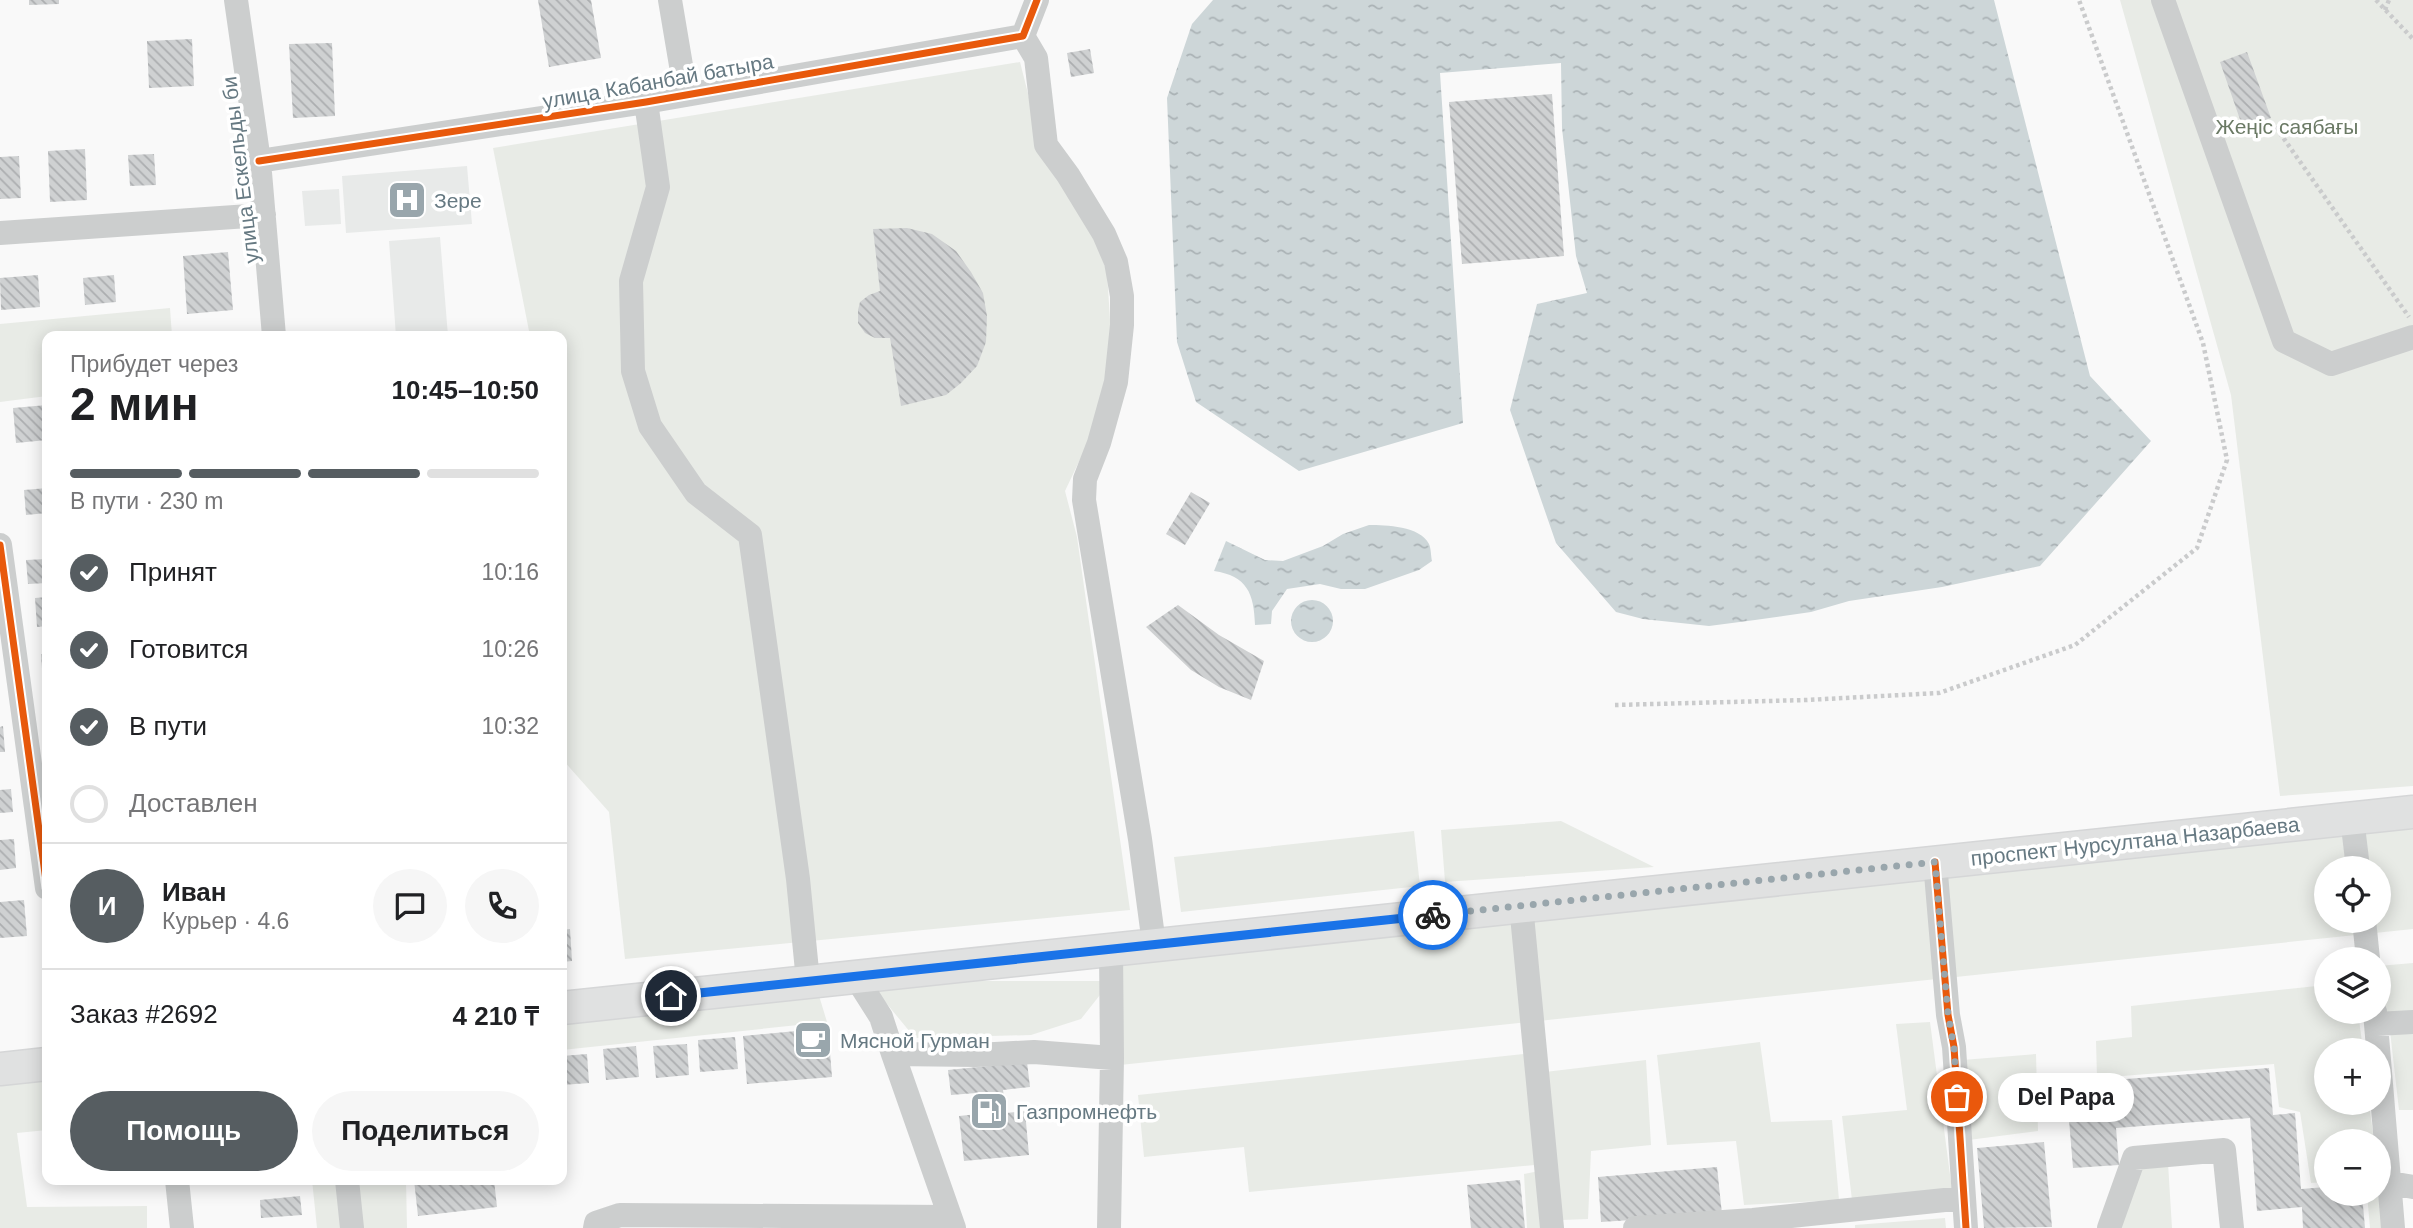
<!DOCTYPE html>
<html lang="ru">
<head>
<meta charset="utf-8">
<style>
  body { margin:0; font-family:Arial,sans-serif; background:#f6f6f6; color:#202124; height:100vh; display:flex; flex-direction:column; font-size:26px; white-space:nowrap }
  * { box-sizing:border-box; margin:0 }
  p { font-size:23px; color:#757577 }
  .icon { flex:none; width:38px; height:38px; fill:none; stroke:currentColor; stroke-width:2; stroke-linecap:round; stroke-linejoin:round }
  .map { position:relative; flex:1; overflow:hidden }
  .details { position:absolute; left:42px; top:331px; width:525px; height:854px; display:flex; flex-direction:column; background:#fff; border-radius:14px; box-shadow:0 4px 18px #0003 }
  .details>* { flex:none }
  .buttons { position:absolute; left:2314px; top:856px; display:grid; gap:14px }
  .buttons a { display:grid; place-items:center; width:77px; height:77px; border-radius:50%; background:#fff; box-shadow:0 4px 18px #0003; font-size:35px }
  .pin { position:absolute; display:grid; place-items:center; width:60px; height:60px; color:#fff; margin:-30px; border:4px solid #fff; border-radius:50%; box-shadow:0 2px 7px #0007 }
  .courier { position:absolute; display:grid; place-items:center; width:70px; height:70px; margin:-35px; border:5px solid #1a73e8; border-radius:50%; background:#fff; color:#222; box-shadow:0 2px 9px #0007 }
  .bubble { position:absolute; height:49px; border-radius:24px; background:#fff; box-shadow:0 4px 18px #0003; font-size:23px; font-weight:800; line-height:49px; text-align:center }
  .summary em { font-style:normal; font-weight:800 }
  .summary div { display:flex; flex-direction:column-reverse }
  .summary { display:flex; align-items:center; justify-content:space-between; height:119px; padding:0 28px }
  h1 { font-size:46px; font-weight:800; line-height:52px }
  .bar { display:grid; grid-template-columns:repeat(4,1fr); gap:10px 7px; align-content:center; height:84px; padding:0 28px }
  .bar i { height:9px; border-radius:5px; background:#e0e0e0 }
  .bar .on { background:#565d61 }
  .bar p { grid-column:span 4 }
  .line { display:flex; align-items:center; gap:18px; padding:0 28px; border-top:2px solid #e0e0e0 }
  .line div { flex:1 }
  .round { display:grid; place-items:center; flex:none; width:74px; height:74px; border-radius:37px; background:#f6f6f6 }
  ol { padding:0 28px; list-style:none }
  li { display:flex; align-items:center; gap:21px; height:77px }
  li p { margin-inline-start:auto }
  li .icon { padding:7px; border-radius:50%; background:#565d61; color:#fff; stroke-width:4 }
  li:last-child { color:#757577 }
  li i { width:38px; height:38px; border:4px solid #e0e0e0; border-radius:50% }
  .cta { display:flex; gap:14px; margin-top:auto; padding:14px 28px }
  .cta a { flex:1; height:80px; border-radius:42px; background:#565d61; color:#fff; font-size:28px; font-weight:800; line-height:80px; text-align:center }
  .cta a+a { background:#f6f6f6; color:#202124 }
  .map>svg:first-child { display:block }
  .built { fill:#e8eae9 }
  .green { fill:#e8ebe6; fill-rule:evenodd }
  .water { fill:url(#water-ripples) }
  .building { fill:url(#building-back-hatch) }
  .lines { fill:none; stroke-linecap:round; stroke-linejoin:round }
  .major-casing { stroke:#d5d6d7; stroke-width:35 }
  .path { stroke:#cacbcc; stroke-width:4.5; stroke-dasharray:3.5 3.5; stroke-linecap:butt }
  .minor { stroke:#cccece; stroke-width:24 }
  .major { stroke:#e0e1e1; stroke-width:32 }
  .cycleway-casing { stroke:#fff; stroke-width:11 }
  .cycleway { stroke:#e8590c; stroke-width:7 }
  .done { stroke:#99a6ac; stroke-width:7; stroke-dasharray:0 12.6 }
  .route { stroke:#1a73e8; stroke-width:9 }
  .labels { text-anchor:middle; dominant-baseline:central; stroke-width:7; stroke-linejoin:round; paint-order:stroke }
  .street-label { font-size:21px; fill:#667982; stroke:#fff }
  .park-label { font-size:21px; fill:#6b7a65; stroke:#fff }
  .poi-label { font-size:21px; fill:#667982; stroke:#fff; text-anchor:start }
</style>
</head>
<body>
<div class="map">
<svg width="2413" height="1228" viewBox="0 0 2413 1228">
  <defs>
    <pattern id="water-ripples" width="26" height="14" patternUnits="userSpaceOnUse" patternTransform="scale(1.75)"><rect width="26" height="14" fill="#cdd6d8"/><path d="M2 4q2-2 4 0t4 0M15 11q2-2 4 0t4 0" fill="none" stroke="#aab2b5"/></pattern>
    <pattern id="building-back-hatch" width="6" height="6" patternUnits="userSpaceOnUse" patternTransform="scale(1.75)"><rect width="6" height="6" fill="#cfd1d2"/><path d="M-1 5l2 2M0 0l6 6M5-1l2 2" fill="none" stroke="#acaeb0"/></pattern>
  </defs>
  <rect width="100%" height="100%" fill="#f9f9f9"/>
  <path class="built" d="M467 166 472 224 346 233 342 176Z
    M339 189 341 224 305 226 302 191Z
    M440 237 448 336H396L389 241Z"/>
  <path class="green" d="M2120 0H2413V786L2280 796 2231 395Z
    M1020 62 1042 149 1085 213 1107 272 1112 351 1093 432 1065 491 1077 537 1130 910 625 959 609 812 562 759V336H530L493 148Z
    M170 308 172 336H47V396L0 402V324Z
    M2413 812V929L1120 1065 1111 950ZM2326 868H2378V920H2326Z
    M1561 821 1654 867 1445 882 1441 830Z
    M1414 831 1420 886 1181 912 1174 857Z
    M2413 963V1022L2378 1012V966Z
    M868 981H1111L1081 1019 1031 1035 915 1038Z
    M2326 985V1012H2358L2363 1050H2326V1102L2369 1103 2374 1141H2326V1182L2311 1183 2300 1112 2279 1107 2274 1064 2097 1078 2096 1041 2132 1037 2131 1006Z
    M817 989 827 1022 562 1050V1017Z
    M1930 1022 1952 1190 1852 1200 1842 1116 1907 1110 1896 1024Z
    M2413 1027V1110H2399L2390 1031Z
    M1760 1042 1771 1122 1832 1120 1839 1200 1744 1205 1736 1141 1667 1145 1657 1055Z
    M1534 1053 1545 1164 1249 1192 1244 1147 1144 1157 1138 1095Z
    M2036 1054 2038 1131 1961 1141 1950 1061Z
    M1646 1060 1651 1145 1591 1151 1588 1219 1562 1220 1545 1072Z
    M47 1072V1130L17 1133 27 1207 147 1206V1228H0V1076Z
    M2168 1163 2172 1228H2114L2142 1168Z
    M1539 1171 1545 1228H1527L1524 1174Z
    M312 1180H337L342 1228H317Z
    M348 1180H406L407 1228H353Z
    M2367 1194H2378L2384 1228H2370Z
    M1945 1218 1946 1228H1855V1225Z"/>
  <path class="water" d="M1213 0H1994L2090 376 2151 441 2040 566 1942 587 1849 601 1811 612 1755 620 1709 626 1643 619 1616 612 1556 543 1510 410 1537 304 1587 293 1576 256 1562 128 1561 63 1440 73 1463 423 1299 471 1196 402 1177 342 1167 98 1192 24Z
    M1369 525C1386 525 1420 526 1429 544 1431 548 1431 557 1432 561L1419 570 1365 589H1341L1320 584 1287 589 1272 611 1271 624 1255 625C1254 593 1247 576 1214 571L1226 541 1265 560 1283 561 1323 546 1343 534Z
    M1291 621a21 21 0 1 1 42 0a21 21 0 1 1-42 0Z"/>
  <path class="building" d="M29 0H59V4L29 5Z
    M538 0H591L601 58 549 67Z
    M192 39 194 86 149 88 147 41Z
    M332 43 335 116 293 118 289 44Z
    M1090 49 1094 73 1071 77 1067 53Z
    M2247 52 2271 118 2243 128 2220 62Z
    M1552 94 1564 256 1462 264 1449 102Z
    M85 149 87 200 50 202 48 151Z
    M154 154 156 185 130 186 128 155Z
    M19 156 21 198 0 199V157Z
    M907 228 932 234 956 251 971 272 983 293 987 316 986 342 977 366 961 383 946 395 901 406 890 338H875L865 333 858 323V310L860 302 869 295 880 291 873 229Z
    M228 252 233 310 187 314 183 256Z
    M38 275 40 307 1 310 0 278Z
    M114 275 116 302 85 305 83 278Z
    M47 405V440L16 443 13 408Z
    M47 488V513L26 515 24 490Z
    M1191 492 1210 503 1185 545 1166 534Z
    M47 559V583L28 584 26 560Z
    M47 597V626L37 627 35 598Z
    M1178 605 1219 635 1264 661 1251 700 1219 687 1191 670 1146 627Z
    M41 654H47V683H43Z
    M3 726 5 752H0V727Z
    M11 789 13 812 0 813V790Z
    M14 839 16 868 0 870V840Z
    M24 900 27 936 0 938V902Z
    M570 929 572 961 562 962V930Z
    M828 1028 832 1077 747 1084 743 1036Z
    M735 1037 738 1069 700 1072 698 1040Z
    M687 1044 689 1075 656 1078 653 1046Z
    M636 1046 639 1077 606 1080 603 1049Z
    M587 1054 589 1083 562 1085V1056Z
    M1027 1062 1030 1087 1003 1090 1006 1113 1025 1111 1029 1155 964 1161 959 1116 978 1114 976 1093 951 1095 948 1070Z
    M2269 1068 2273 1115 2295 1113 2301 1189 2326 1187V1194H2362L2365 1228H2303L2302 1207 2257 1211 2250 1118 2116 1128 2119 1165 2073 1168 2068 1108 2115 1104 2113 1080Z
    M2044 1142 2052 1227 1984 1228 1977 1148Z
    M1717 1167 1722 1214 1601 1222 1598 1177Z
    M414 1180H494L497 1207 418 1216Z
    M1520 1180 1525 1228H1471L1467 1185Z
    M300 1196 302 1215 261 1218 260 1200Z"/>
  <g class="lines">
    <defs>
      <path id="major" d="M562 1008 2413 812
        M0 1069 47 1064"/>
    </defs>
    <use href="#major" class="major-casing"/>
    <path class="path" d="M2376 0 2413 39
      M2385 10 2389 0
      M2235 135 2275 126 2409 317
      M1615 705 1806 700 1939 693 2075 645 2197 548 2227 460 2203 343 2079 0"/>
    <path class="minor" d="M236 0 259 161 274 336
      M670 0 686 95
      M2163 0 2284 341 2331 364 2413 337
      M1023 36 1036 58 1046 145 1068 175 1104 234 1116 262 1122 296V325L1116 382 1099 443 1085 479 1084 500 1140 839 1154 944
      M646 102 658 187 631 281 633 371 650 426 696 493 750 535 798 879 808 981
      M259 161 646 102 1023 36 1037 0
      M0 233 264 215
      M0 545 47 888
      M2352 818 2358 868
      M1935 862 1948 1015 1954 1047 1966 1228
      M1521 905 1552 1228
      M2364 920 2368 959
      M855 976 881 1017 893 1054 976 1055 1034 1052 1112 1058 1111 950
      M2375 1012 2393 1228
      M2377 1024 2413 1022
      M893 1054 954 1228
      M177 1180 182 1228
      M347 1180 352 1228
      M2390 1183 2413 1187
      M595 1228 596 1223 620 1215 949 1217
      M1109 1228 1112 1058
      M1635 1228 1753 1220 1964 1198
      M2109 1228 2134 1158 2224 1150 2232 1228"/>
    <use href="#major" class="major"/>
    <defs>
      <path id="cycleway" d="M259 161 646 102 1023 36 1037 0
        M0 545 47 888
        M1935 862 1948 1015 1954 1047 1966 1228"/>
    </defs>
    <use href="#cycleway" class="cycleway-casing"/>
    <use href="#cycleway" class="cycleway"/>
  </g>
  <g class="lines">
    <path class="done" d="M1433 915 1935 862 1948 1015 1954 1047 1957 1097"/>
    <path class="route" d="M671 996 1433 915"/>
  </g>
  <defs>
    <symbol id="hospital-square" viewBox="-11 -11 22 22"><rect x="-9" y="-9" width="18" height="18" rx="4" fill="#99a6ac" stroke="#fff"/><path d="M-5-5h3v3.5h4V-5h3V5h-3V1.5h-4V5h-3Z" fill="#fff"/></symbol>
    <symbol id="cafe-square" viewBox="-11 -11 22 22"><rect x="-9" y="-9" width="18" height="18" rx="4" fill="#99a6ac" stroke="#fff"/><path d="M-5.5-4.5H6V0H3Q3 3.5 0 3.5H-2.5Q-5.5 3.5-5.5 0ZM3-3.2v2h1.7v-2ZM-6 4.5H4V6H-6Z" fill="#fff"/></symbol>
    <symbol id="fuel-square" viewBox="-11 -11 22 22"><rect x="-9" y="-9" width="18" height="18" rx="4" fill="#99a6ac" stroke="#fff"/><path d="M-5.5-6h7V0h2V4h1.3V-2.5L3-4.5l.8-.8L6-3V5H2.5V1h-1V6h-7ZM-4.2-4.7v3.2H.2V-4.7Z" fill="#fff"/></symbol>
  </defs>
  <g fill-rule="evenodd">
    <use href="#hospital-square" x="385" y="178" width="44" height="44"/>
    <use href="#cafe-square" x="791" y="1018" width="44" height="44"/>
    <use href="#fuel-square" x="967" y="1089" width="44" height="44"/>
  </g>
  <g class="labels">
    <g class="street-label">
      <text transform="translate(658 81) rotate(-10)">улица Кабанбай батыра</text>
      <text transform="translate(240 170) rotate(-97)">улица Ескельды би</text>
      <text transform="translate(2135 841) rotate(-6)">проспект Нурсултана Назарбаева</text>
    </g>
    <g class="park-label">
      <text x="2287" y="126">Жеңіс саябағы</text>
    </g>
    <g class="poi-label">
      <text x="434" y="200">Зере</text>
      <text x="840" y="1040">Мясной Гурман</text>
      <text x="1016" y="1111">Газпромнефть</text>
    </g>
  </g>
</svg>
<div class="buttons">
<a><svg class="icon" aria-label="locate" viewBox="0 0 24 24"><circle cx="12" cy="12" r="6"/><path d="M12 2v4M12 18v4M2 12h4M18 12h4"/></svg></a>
<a><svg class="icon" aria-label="layers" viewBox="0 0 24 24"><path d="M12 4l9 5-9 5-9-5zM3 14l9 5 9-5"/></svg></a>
<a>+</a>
<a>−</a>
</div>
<div class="pin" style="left:1957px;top:1097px;background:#ea580c"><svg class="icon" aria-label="bag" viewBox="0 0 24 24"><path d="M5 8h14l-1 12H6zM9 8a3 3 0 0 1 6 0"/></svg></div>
<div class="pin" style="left:671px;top:996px;background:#1f2937"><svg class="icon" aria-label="home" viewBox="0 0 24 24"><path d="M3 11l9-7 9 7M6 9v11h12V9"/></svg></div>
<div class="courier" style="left:1433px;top:915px"><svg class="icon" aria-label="bike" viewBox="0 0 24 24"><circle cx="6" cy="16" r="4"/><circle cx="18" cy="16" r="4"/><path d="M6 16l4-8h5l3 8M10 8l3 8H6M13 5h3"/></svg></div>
<div class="bubble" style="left:1998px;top:1073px;width:136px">Del Papa</div>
<section class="details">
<div class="summary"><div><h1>2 мин</h1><p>Прибудет через</p></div><em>10:45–10:50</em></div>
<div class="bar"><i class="on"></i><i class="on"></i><i class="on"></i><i></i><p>В пути · 230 m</p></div>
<ol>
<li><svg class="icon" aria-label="check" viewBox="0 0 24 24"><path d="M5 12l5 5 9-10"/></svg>Принят<p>10:16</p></li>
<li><svg class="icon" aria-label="check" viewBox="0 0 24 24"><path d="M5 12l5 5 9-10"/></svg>Готовится<p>10:26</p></li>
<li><svg class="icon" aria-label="check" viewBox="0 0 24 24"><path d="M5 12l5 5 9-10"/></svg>В пути<p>10:32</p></li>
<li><i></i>Доставлен</li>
</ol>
<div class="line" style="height:126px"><b class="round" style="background:#565d61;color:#fff">И</b><div><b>Иван</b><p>Курьер · 4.6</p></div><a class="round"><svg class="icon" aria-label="chat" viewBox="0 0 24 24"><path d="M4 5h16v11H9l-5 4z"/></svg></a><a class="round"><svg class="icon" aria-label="phone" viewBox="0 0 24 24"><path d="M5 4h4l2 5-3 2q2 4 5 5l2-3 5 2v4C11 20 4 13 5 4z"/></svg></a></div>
<div class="line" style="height:91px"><div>Заказ #2692</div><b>4 210 ₸</b></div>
<div class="cta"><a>Помощь</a><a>Поделиться</a></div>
</section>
</div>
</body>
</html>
